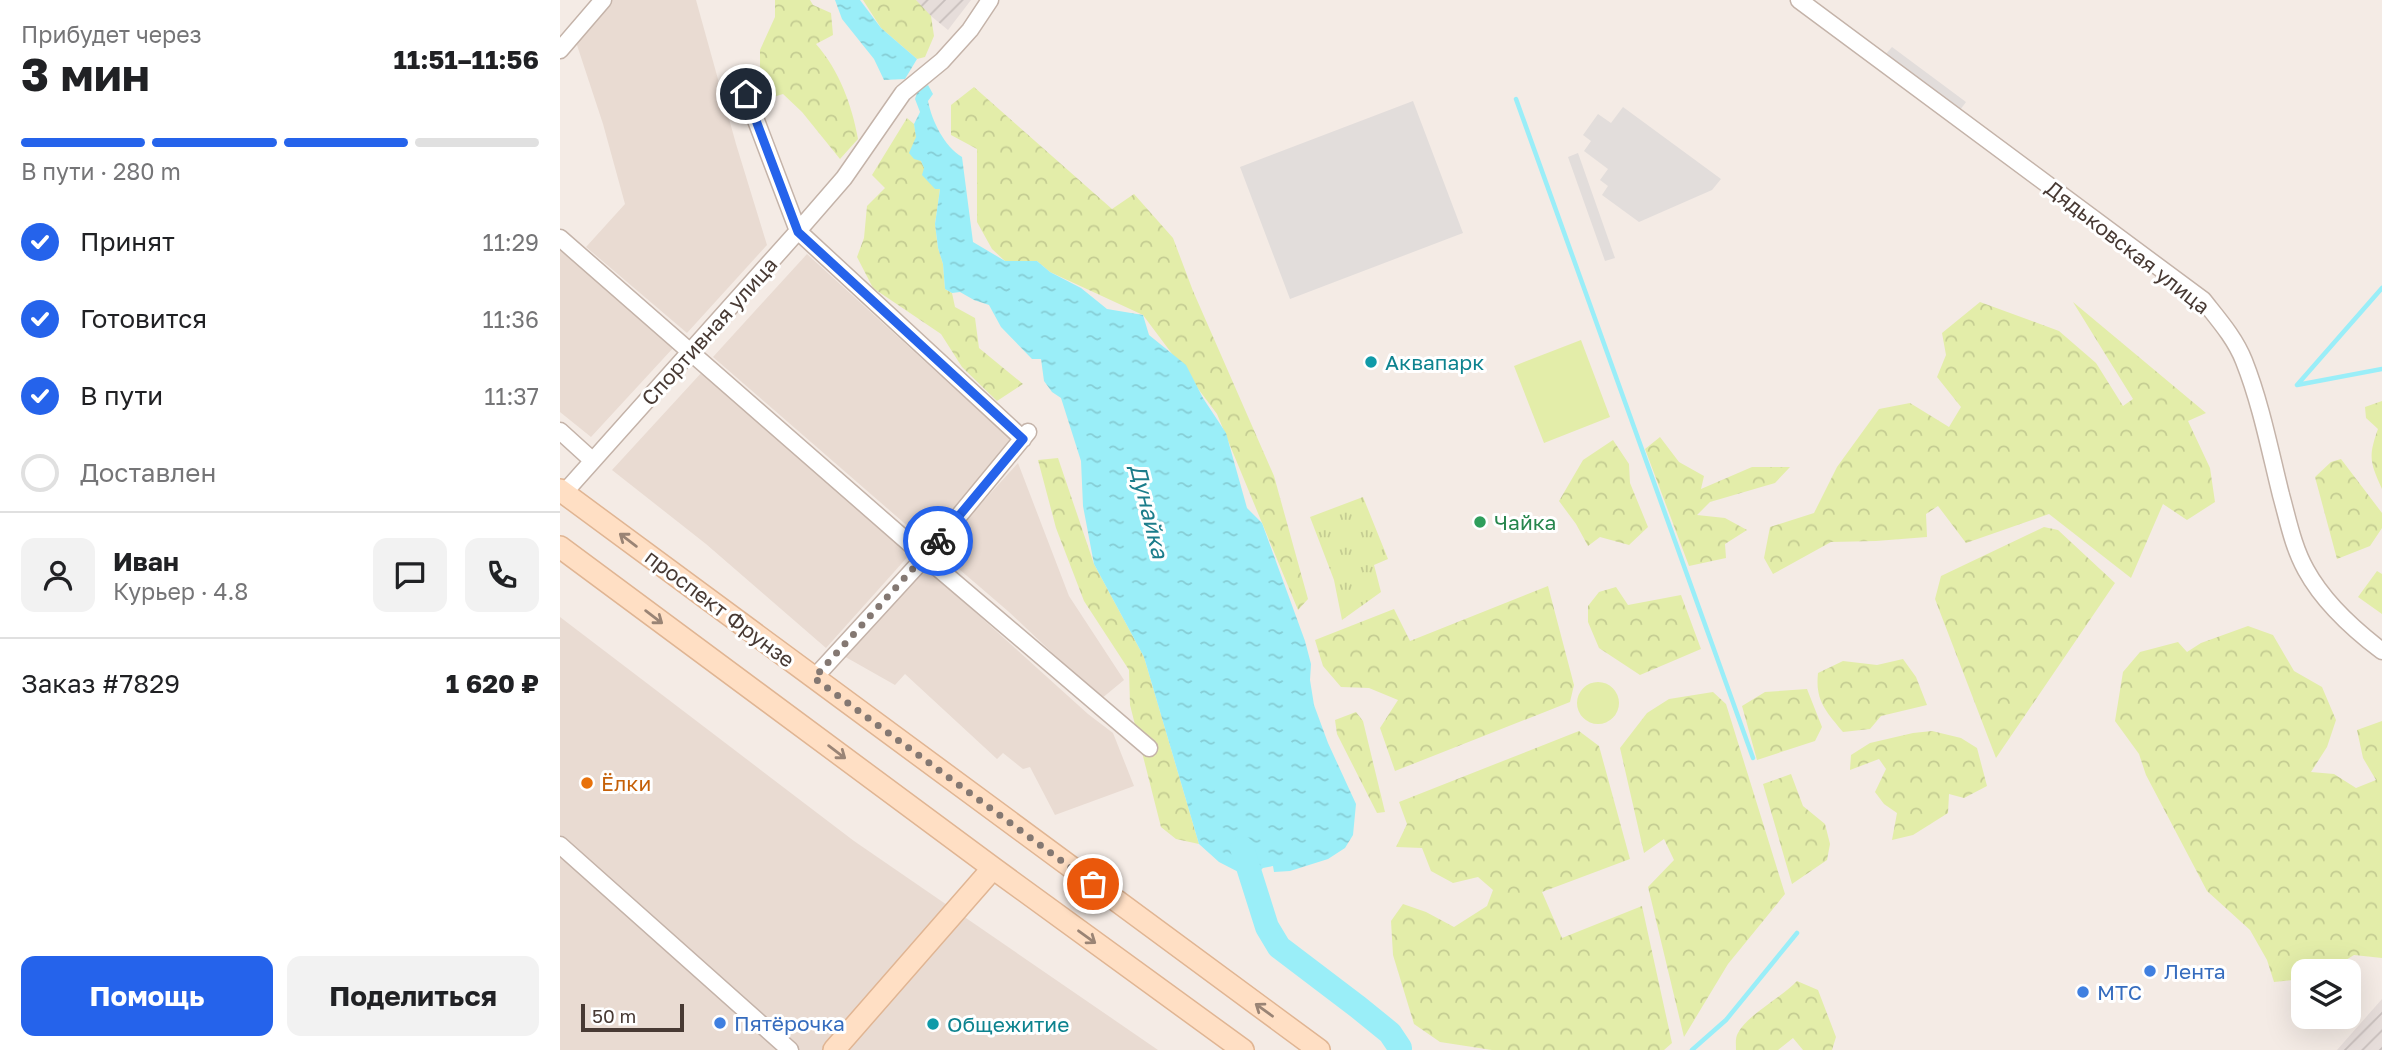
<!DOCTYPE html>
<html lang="ru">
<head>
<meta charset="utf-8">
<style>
  body { margin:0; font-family:"Golos Text",sans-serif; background:#f2f2f2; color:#202124; height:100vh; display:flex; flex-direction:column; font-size:26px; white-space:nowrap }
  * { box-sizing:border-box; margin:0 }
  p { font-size:23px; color:#757577 }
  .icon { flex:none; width:38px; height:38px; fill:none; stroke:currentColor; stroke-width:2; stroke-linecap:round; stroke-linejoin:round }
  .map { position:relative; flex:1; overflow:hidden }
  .sheet { display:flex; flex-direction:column; background:#fff; width:560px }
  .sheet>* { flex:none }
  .tools { position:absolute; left:1731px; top:959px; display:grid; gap:14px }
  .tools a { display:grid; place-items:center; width:70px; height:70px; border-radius:14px; background:#fff; box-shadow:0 7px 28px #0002; font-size:35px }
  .scale { position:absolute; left:21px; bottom:18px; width:103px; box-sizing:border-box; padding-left:7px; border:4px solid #483a34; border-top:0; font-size:19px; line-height:24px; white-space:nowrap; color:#483a34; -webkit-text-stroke:5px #fff; paint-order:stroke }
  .pin { position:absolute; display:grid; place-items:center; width:60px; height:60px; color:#fff; margin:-30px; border:4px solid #fff; border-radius:50%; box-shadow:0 2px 7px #0007 }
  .courier { position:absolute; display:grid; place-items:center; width:70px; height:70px; margin:-35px; border:5px solid #2563eb; border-radius:50%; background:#fff; color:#222; box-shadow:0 2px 9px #0007 }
  .summary em { font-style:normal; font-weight:700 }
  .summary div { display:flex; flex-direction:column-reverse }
  .summary { display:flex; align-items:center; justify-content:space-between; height:119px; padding:0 21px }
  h1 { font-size:46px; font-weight:700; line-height:52px }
  .bar { display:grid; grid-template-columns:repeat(4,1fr); gap:10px 7px; align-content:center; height:84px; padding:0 21px }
  .bar i { height:9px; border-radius:5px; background:#e0e0e0 }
  .bar .selected { background:#2563eb }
  .bar p { grid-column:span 4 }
  .line { display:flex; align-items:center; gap:18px; padding:0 21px; border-top:2px solid #e0e0e0 }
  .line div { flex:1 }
  .round { display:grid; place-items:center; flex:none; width:74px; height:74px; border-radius:14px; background:#f2f2f2 }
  ol { padding:0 21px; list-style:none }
  li { display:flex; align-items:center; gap:21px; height:77px }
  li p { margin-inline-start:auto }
  li .icon { padding:7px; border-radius:50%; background:#2563eb; color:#fff; stroke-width:4 }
  li:last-child { color:#757577 }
  li i { width:38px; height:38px; border:4px solid #e0e0e0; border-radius:50% }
  .primary-button { display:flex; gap:14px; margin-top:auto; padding:14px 21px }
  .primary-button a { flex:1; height:80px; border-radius:14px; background:#2563eb; color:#fff; font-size:28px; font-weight:700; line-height:80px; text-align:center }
  .primary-button a+a { background:#f2f2f2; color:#202124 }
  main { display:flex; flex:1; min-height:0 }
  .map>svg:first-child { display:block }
  .residential { fill:#e9dbd2 }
  .industrial { fill:url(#industrial-furrows) }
  .grass { fill:#e3eda9 }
  .forest { fill:url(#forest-crowns) }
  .park { fill:url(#park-tufts) }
  .parking { fill:#e2dddb }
  .water { fill:url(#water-ripples) }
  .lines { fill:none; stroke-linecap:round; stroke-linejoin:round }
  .stream { stroke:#9aeef8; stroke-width:4.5 }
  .river { stroke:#9aeef8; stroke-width:24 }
  .street-casing { stroke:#c4b3a9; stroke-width:19 }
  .secondary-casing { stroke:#e0b593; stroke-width:24 }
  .street { stroke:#fff; stroke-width:16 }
  .secondary { stroke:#ffdfc4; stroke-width:21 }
  .oneway { stroke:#9a8475 }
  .done { stroke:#847872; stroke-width:7; stroke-dasharray:0 12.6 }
  .route { stroke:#2563eb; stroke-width:9 }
  .culture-dot { fill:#0f9aa8; stroke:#fff; stroke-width:2.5 }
  .leisure-dot { fill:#2e9e5b; stroke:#fff; stroke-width:2.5 }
  .food-dot { fill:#e8710a; stroke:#fff; stroke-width:2.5 }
  .shop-dot { fill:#3f7fe0; stroke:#fff; stroke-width:2.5 }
  .labels { text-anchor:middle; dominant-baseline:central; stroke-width:6; stroke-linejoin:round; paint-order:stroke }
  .street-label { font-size:21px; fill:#483a34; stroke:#fff }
  .culture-label { font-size:21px; fill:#0d838f; stroke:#fff; text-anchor:start }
  .leisure-label { font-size:21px; fill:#27864d; stroke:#fff; text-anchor:start }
  .food-label { font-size:21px; fill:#c56008; stroke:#fff; text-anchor:start }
  .shop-label { font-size:21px; fill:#366cbe; stroke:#fff; text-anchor:start }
  .water-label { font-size:23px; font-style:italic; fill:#1c7d8b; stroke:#fff }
</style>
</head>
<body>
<main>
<section class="sheet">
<div class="summary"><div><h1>3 мин</h1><p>Прибудет через</p></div><em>11:51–11:56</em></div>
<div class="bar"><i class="selected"></i><i class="selected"></i><i class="selected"></i><i></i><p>В пути · 280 m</p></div>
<ol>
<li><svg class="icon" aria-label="check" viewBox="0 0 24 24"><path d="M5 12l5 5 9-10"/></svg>Принят<p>11:29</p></li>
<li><svg class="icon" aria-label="check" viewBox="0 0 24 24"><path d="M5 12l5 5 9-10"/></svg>Готовится<p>11:36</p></li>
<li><svg class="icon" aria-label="check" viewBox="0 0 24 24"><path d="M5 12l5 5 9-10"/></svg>В пути<p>11:37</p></li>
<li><i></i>Доставлен</li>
</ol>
<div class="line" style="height:126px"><a class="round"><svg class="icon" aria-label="person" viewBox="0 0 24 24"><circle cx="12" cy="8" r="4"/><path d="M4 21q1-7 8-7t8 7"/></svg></a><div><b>Иван</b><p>Курьер · 4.8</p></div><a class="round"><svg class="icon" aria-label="chat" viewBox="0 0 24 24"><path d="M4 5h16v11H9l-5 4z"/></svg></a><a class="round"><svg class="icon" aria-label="phone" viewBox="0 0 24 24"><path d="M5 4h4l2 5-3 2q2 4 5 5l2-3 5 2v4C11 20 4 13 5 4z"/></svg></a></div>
<div class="line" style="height:91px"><div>Заказ #7829</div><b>1 620 ₽</b></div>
<div class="primary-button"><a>Помощь</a><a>Поделиться</a></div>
</section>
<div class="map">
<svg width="1822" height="1050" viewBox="0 0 1822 1050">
  <defs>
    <pattern id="industrial-furrows" width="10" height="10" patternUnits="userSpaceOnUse" patternTransform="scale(1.75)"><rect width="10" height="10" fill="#e6ddda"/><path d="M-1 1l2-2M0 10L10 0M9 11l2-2" fill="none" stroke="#c7bebc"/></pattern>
    <pattern id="forest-crowns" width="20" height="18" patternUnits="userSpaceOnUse" patternTransform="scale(1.75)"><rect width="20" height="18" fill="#e3eda9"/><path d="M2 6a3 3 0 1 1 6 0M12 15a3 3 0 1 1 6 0" fill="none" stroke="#c4cc92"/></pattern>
    <pattern id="park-tufts" width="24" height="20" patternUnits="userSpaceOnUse" patternTransform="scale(1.75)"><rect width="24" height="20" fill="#e3eda9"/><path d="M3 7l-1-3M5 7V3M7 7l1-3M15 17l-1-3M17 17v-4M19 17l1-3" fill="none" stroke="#c4cc92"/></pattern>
    <pattern id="water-ripples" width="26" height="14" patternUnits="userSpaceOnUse" patternTransform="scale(1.75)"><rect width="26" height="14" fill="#9aeef8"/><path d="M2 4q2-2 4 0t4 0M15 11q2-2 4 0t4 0" fill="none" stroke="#86cdd5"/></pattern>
  </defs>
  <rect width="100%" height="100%" fill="#f4ebe5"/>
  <path class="residential" d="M50 0H136L176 144 207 245 127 333 26 247 65 204 43 124 15 39Z
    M0 249 114 347 31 437 0 412Z
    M247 254 451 440 366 542 153 357Z
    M143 371 351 553 266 648 146 544 52 470Z
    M458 463 509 596 564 680 541 699 449 612 378 551Z
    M363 565 528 714 553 733 574 786 495 815 470 767 463 769 443 753 437 759 345 674 335 685 282 655Z
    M0 617 294 841 598 1050H0Z"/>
  <path class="industrial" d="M356 0H411L388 30 360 7Z
    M1822 999V1050H1777Z"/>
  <path class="grass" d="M1021 340 1050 417 984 443 954 366Z
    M1017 703a21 21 0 1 1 42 0a21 21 0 1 1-42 0Z"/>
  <path class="forest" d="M215 0H250L253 5 271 13 273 35 256 44C279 70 292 105 298 139L280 159 242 112 223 94 200 101V50L215 17Z
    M303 0H356L371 16 374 36 365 57 357 59 321 28Z
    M414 87 552 209 574 194 613 238 633 291 714 476 748 599 738 610 657 414 583 315 490 272 477 261H445L432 249 417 222V149L391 135V105Z
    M347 118 354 124 361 161 375 189H380L375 224 378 248 383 264 385 289 392 293 395 307 415 318 419 348 463 384 437 401 402 367 381 334 313 288 297 257 304 238 307 206 325 188 312 175Z
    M1420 302 1499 331 1536 363 1563 406 1573 399 1513 302 1646 413 1628 421 1650 468 1655 502 1627 520 1603 504 1571 578 1489 514 1406 543 1378 506 1366 514 1367 537 1316 541 1271 542 1213 574 1204 558 1210 527 1254 513 1277 467 1319 409 1350 403 1389 427 1401 407 1377 377 1386 355 1382 333Z
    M1822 401V489C1810 462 1808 457 1818 429L1806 418 1805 407Z
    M1100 437 1119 462 1144 476 1141 489 1192 467H1230L1215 483 1150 502 1137 515 1165 518 1187 530 1165 544 1166 558 1129 566 1085 449Z
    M1053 440 1069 464 1070 483 1088 527 1069 545 1040 537 1028 546 1016 524 999 501 1023 460Z
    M498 458 534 564 584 657 639 844 616 839 601 827 570 705 569 670 524 601 496 528 478 460Z
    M1781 459 1822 513V528L1810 546 1777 559 1755 477 1771 462Z
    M1484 527 1498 530 1555 583 1436 758 1375 599 1381 576Z
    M1817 571 1822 574V614L1798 597Z
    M988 586 1014 685 1010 702 835 771 820 728 838 700 809 688 781 687 763 666 755 640 834 609 850 641Z
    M1056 587 1068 605 1121 595 1141 649 1080 675 1039 648 1028 622V606L1039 592Z
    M1688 626 1713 635 1734 671 1762 687 1776 720 1767 747 1751 772 1774 774 1796 788 1816 780 1803 758 1797 730 1822 721V958L1794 955 1768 971H1743V979L1714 982 1707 960 1690 930 1647 891 1586 775 1579 754 1555 721 1563 672 1580 652 1618 642 1627 652 1641 643Z
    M1343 659 1356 677 1367 705 1321 716 1310 729 1283 732C1266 711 1255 701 1258 673L1283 661 1317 665Z
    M1247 689 1262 727 1255 741 1197 760 1182 706 1205 692Z
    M1153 692 1166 704 1225 894 1168 964 1124 1037 1088 887 1114 860 1104 839 1084 853 1060 748 1087 713 1109 699Z
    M796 712 803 721 825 812 817 813 777 734 775 720Z
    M1019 731 1039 746 1070 859 982 892 1002 938 1082 906 1112 1043 1104 1050H932L880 1042 854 1024 833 955 831 921 843 904 866 912 894 927 927 906 933 890 918 877 893 883 871 871 862 848 836 847 847 824 839 802Z
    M1372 731 1401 738 1417 748 1427 786 1404 798 1389 794 1388 813 1353 835 1332 840 1337 813 1324 804 1315 792 1326 769 1319 759 1290 770 1291 755 1310 743 1353 733Z
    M1231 774 1243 806 1265 824 1270 844 1267 860 1232 884 1203 784Z
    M1237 981 1258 990 1276 1037 1272 1050H1243L1233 1038 1218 1050H1176C1176 1044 1175 1038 1178 1033 1187 1015 1221 998 1237 981Z"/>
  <path class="park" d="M803 497 828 559 814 565 821 592 782 620 774 580 750 517Z"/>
  <path class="parking" d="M1332 47 1406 102 1400 110 1325 55Z
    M853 101 903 233 730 299 680 167Z
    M1063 107 1161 179 1152 190 1079 222 1042 195 1048 186 1040 180 1048 169 1024 151 1031 141 1023 135 1038 114 1051 123Z
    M1018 153 1055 258 1045 261 1008 157Z"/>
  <path class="water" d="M275 0H300L321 28 357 59 345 79 324 80 314 59 282 19Z
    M368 85 373 94 368 101C372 121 384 146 402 157L413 242 445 261H477L490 272 521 288 547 309 583 315 589 335 626 365 643 398 666 433 687 508 702 523 745 641 751 664 750 680 754 705 768 743 796 804 793 835 785 848 768 859 730 871 714 872 713 866 703 868 692 879 659 862 639 844 584 657 534 564 523 506 521 461 501 398 492 392 484 381 481 359H472L441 327 429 305 414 300 400 292 392 293 385 289 383 264 378 248 375 224 380 189H375L362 175 364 168 361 161 354 159 349 153 356 137 354 124 360 112 355 99 358 90Z"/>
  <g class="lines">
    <path class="stream" d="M956 99 1193 758
      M1822 288 1737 385 1822 369
      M1132 1050 1166 1020 1237 933"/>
    <path class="river" d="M682 848 707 927 719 947 798 1007 830 1033 840 1048"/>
    <defs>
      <path id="street" d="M1239 0 1643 300C1658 319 1675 338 1684 361 1701 404 1710 451 1721 495 1728 520 1733 547 1746 570 1764 603 1793 629 1822 651
        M0 50 43 0
        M186 94 238 231 463 439
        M0 238 365 557 589 748
        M0 431 32 460
        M4 493 238 231 284 178 343 93 382 61 410 30 430 0
        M254 678 365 557 468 432
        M0 845 230 1050"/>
      <path id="secondary" d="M0 490 759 1050
        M0 547 433 868 683 1050
        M274 1050 433 868"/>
    </defs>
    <use href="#street" class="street-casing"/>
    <use href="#secondary" class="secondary-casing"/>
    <use href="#street" class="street"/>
    <use href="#secondary" class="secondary"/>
  </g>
  <defs><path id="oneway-shaft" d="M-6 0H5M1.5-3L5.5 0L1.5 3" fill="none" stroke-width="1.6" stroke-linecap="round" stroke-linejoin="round" transform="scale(1.75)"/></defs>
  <g class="oneway">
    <use href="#oneway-shaft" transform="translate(68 540) rotate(-143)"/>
    <use href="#oneway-shaft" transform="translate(94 617) rotate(37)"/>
    <use href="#oneway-shaft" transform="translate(277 752) rotate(37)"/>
    <use href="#oneway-shaft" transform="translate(527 937) rotate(36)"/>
    <use href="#oneway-shaft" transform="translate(704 1010) rotate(-144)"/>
  </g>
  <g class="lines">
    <path class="done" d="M378 541 254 678 533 884"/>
    <path class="route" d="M186 94 238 232 463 439 378 541"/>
  </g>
  <g class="culture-dot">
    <circle cx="811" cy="362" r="7"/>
    <circle cx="373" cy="1024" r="7"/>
  </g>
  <circle class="leisure-dot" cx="920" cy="522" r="7"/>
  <circle class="food-dot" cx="27" cy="783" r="7"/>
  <g class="shop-dot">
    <circle cx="1590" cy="971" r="7"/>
    <circle cx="1523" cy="992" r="7"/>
    <circle cx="160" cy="1023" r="7"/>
  </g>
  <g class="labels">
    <g class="street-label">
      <text transform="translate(1568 247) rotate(38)">Дядьковская улица</text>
      <text transform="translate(149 331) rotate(-48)">Спортивная улица</text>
      <text transform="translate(160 608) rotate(37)">проспект Фрунзе</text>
    </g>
    <g class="culture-label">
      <text x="825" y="362">Аквапарк</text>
      <text x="387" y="1024">Общежитие</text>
    </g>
    <g class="leisure-label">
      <text x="934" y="522">Чайка</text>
    </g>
    <g class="food-label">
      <text x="41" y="783">Ёлки</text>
    </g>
    <g class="shop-label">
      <text x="1604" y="971">Лента</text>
      <text x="1537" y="992">МТС</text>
      <text x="174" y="1023">Пятёрочка</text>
    </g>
    <g class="water-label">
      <text transform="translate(590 511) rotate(76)">Дунайка</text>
    </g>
  </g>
</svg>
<div class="tools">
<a><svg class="icon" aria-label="layers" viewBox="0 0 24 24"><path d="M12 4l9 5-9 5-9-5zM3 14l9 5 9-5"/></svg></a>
</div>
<div class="scale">50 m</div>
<div class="pin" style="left:533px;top:884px;background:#ea580c"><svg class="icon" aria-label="bag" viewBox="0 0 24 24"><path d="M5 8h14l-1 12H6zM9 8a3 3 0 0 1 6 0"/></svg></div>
<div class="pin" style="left:186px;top:94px;background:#1f2937"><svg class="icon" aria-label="home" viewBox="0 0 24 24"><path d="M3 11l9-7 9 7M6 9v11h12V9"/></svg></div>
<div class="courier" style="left:378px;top:541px"><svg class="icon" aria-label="bike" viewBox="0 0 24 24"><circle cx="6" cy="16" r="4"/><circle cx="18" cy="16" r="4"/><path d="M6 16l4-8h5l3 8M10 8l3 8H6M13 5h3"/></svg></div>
</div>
</main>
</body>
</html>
